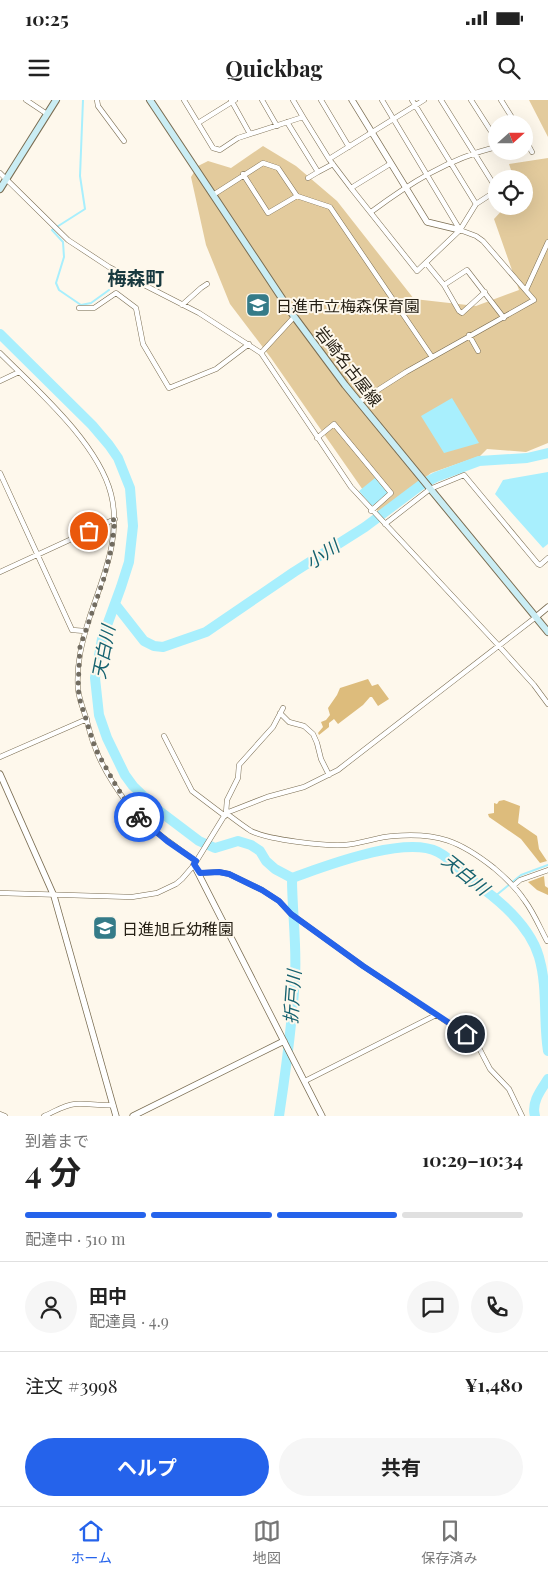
<!DOCTYPE html>
<html lang="ja">
<head>
<meta charset="utf-8">
<style>
  body { margin:0; font-family:"Playfair Display","Noto Sans JP",serif; background:#f6f6f6; color:#222; height:100vh; display:flex; flex-direction:column; font-size:19px; white-space:nowrap }
  * { box-sizing:border-box; margin:0 }
  p { font-size:16px; color:#767676 }
  .icon { flex:none; width:28px; height:28px; fill:none; stroke:currentColor; stroke-width:2; stroke-linecap:round; stroke-linejoin:round }
  .map { position:relative; height:1016px; overflow:hidden }
  .sheet { display:flex; flex-direction:column; background:#fff; flex:1 }
  .sheet>* { flex:none }
  .needle { width:32px; rotate:69deg }
  .fabs { position:absolute; left:488px; top:15px; display:grid; gap:10px }
  .fabs a { display:grid; place-items:center; width:45px; height:45px; border-radius:50%; background:#fff; box-shadow:0 5px 20px #0002; font-size:25px }
  .pin { position:absolute; display:grid; place-items:center; width:42px; height:42px; color:#fff; margin:-21px; border:2px solid #fff; border-radius:50%; box-shadow:0 1px 5px #0007 }
  .courier { position:absolute; display:grid; place-items:center; width:50px; height:50px; margin:-25px; border:4px solid #2563eb; border-radius:50%; background:#fff; color:#222; box-shadow:0 1px 6px #0007 }
  .overview em { font-style:normal; font-weight:700 }
  .overview div { display:flex; flex-direction:column-reverse }
  .overview { display:flex; align-items:center; justify-content:space-between; height:85px; padding:0 25px }
  h1 { font-size:32px; font-weight:700; line-height:38px }
  .bar { display:grid; grid-template-columns:repeat(4,1fr); gap:8px 5px; align-content:center; height:60px; padding:0 25px }
  .bar i { height:6px; border-radius:4px; background:#e0e0e0 }
  .bar .current { background:#2563eb }
  .bar p { grid-column:span 4 }
  .line { display:flex; align-items:center; gap:12px; padding:0 25px; border-top:1px solid #e0e0e0 }
  .line div { flex:1 }
  .round { display:grid; place-items:center; flex:none; width:52px; height:52px; border-radius:26px; background:#f6f6f6 }
  .cta { display:flex; gap:10px; margin-top:auto; padding:10px 25px }
  .cta a { flex:1; height:58px; border-radius:30px; background:#2563eb; color:#fff; font-size:20px; font-weight:700; line-height:58px; text-align:center }
  .cta a+a { background:#f6f6f6; color:#222 }
  .status { display:flex; justify-content:space-between; align-items:center; height:35px; padding:0 25px; background:#fff; direction:ltr }
  .status svg { height:14px; fill:currentColor }
  header { display:flex; justify-content:space-between; align-items:center; height:65px; padding:0 25px; background:#fff; font-size:22px; font-weight:700 }
  .dock { display:flex; justify-content:space-around; align-items:center; height:70px; border-top:1px solid #e0e0e0; background:#fff; font-size:14px; color:#767676 }
  .dock a { display:grid; justify-items:center; gap:2px }
  .dock .current { color:#2563eb }
  .map>svg:first-child { display:block }
  .green { fill:#e3cb9d }
  .forest { fill:#ddbc7c }
  .water { fill:#a8effd }
  .lines { fill:none; stroke-linecap:round; stroke-linejoin:round }
  .stream { stroke:#a8effd; stroke-width:2 }
  .river { stroke:#a8effd; stroke-width:10 }
  .minor-casing { stroke:#7a6d52; stroke-width:5.5 }
  .tertiary-casing { stroke:#7a6d52; stroke-width:7 }
  .secondary-casing { stroke:#7a6d52; stroke-width:8 }
  .minor { stroke:#fff; stroke-width:4.5 }
  .tertiary { stroke:#fff; stroke-width:5.5 }
  .secondary { stroke:#caedf4; stroke-width:6 }
  .done { stroke:#726c60; stroke-width:5; stroke-dasharray:0 9 }
  .route { stroke:#2563eb; stroke-width:6 }
  .labels { text-anchor:middle; dominant-baseline:central; stroke-width:4; stroke-linejoin:round; paint-order:stroke }
  .poi-label { font-size:16px; fill:#262015; stroke:#fef8ec; text-anchor:start }
  .street-label { font-size:16px; fill:#262015; stroke:#fef8ec }
  .water-label { font-size:18px; font-style:italic; fill:#16626f; stroke:#fef8ec }
  .quarter-label { font-size:19px; font-weight:bold; fill:#18393f; stroke:#fef8ec }
</style>
</head>
<body>
<div class="status"><b>10:25</b><svg viewBox="0 0 49 12"><path d="M0 12V9h3v3zM5 12V6h3v6zM10 12V3h3v9zM15 12V0h3v12zM26 1h20v11H26zM47 4h2v5h-2z"/></svg></div>
<header><svg class="icon" aria-label="menu" viewBox="0 0 24 24"><path d="M4 6h16M4 12h16M4 18h16"/></svg>Quickbag<svg class="icon" aria-label="search" viewBox="0 0 24 24"><circle cx="10" cy="10" r="6"/><path d="M15 15l6 6"/></svg></header>
<div class="map">
<svg width="548" height="1016" viewBox="0 0 548 1016">
  <rect width="100%" height="100%" fill="#fef8ec"/>
  <path class="green" d="M529 0H548V37Z
    M263 46 296 66 337 101 414 199 476 206 519 190 494 119 506 106H524V79H514L509 64 548 58V343L526 352 487 349 480 356 431 373 379 413 271 258 230 204 206 145 191 77 198 66 208 61 231 68Z"/>
  <path class="forest" d="M368 579 372 586 378 584 389 599 378 606 372 597H370L363 605 338 624 334 619 329 623V627L319 635 318 633 323 627 321 622 326 620 330 615 328 608 337 595 340 588Z
    M504 700 520 706 518 723 537 736 539 749 547 761 540 763 521 739 489 717 488 714 494 713V703L497 704 499 701Z
    M544 776 545 786 548 788V795L537 790 528 782Z"/>
  <path class="water" d="M452 298 479 343 444 353 421 316Z
    M548 372V444L543 448 495 394 503 380Z
    M375 378 389 394 372 406 359 391Z"/>
  <g class="lines">
    <path class="stream" d="M83 0 80 76 85 109 52 130 63 142 64 157 56 183 59 190 81 205 91 203 109 190
      M494 797 521 775 548 765"/>
    <path class="river" d="M0 234 92 325 109 345 118 358 130 388 133 426 129 462 121 487 102 539 95 578 99 615 107 638 125 675 133 686 158 710 199 741 215 748 238 741 251 745 260 751 266 761 275 769 292 778C326 766 405 735 438 752 454 760 467 778 482 788 505 805 531 829 539 857 548 888 543 920 548 951
      M115 504 144 541 154 546 163 547 206 532 294 472 365 427 421 385 436 377 479 361 527 358 548 353
      M279 1016C286 970 292 924 295 878 297 845 292 811 292 778
      M535 1016C531 1002 541 990 548 979"/>
    <defs>
      <path id="minor" d="M26 0 47 14
        M97 0 98 6 124 41
        M184 0 213 48 220 50 238 38 303 17 329 59 351 88 417 171 460 130 476 104 496 91
        M231 0 250 34
        M262 0 277 26
        M293 0 303 17
        M321 0 349 47
        M412 0 476 104
        M441 0 496 88
        M471 0 496 39
        M501 0 516 24
        M287 22 318 72 333 64
        M198 23 235 0
        M524 37 532 52
        M329 59 424 0
        M0 73 68 140 109 167 199 213 261 253 351 387 499 546 534 585 548 604
        M308 78 318 72
        M351 88 390 64
        M213 95 263 63 278 68 297 96 268 113 243 74
        M297 96 330 107 432 257
        M371 112C410 83 448 59 496 47
        M426 163 444 185 467 170 504 218
        M444 185 459 211 462 213 485 192
        M526 190 548 142
        M182 205 201 188 207 184
        M79 208H94L116 193 136 208 143 244 169 288 216 269 249 244
        M469 235 478 251
        M0 253C37 290 98 343 111 394 122 437 102 479 89 519 82 542 76 565 78 589 79 599 83 608 86 618 89 628 91 638 95 647 103 670 122 699 139 717 156 734 177 747 196 761
        M261 253 294 217
        M0 281 19 272
        M359 302 406 272 534 200 483 141 476 136 460 130 382 0
        M317 338 334 324 391 393 371 411
        M0 373 72 530 85 531
        M385 424 430 389 464 375 538 464 540 465 548 458
        M0 472 115 419
        M283 608 273 627 239 665 238 678 227 700 226 713C234 719 243 726 251 731 269 740 324 746 344 745 361 744 377 737 393 736 437 732 460 741 494 768 506 778 517 789 525 801 534 813 540 828 547 841
        M280 613 289 622 304 626 313 634 317 643 321 659 329 675
        M164 636 192 691 225 716
        M0 657 87 619
        M200 773 219 772 229 774 262 790 279 801 291 814 363 866 465 934 477 944 490 969 509 989 522 1016
        M513 786 520 780 548 770
        M0 793 132 797 157 793 176 784 182 779 194 765 226 713 267 697 304 687 338 670 536 517
        M305 981 436 915
        M0 1014 5 1016
        M44 1016C54 1012 64 1005 75 1004 88 1003 100 1006 113 1005"/>
      <path id="tertiary" d="M352 0 427 122 460 130
        M536 517 548 507
        M0 674 54 796 116 1016
        M194 765 322 1016
        M133 1016 284 941"/>
      <path id="secondary" d="M150 0 293 215 345 285 548 532
        M0 89 56 0"/>
    </defs>
    <use href="#minor" class="minor-casing"/>
    <use href="#tertiary" class="tertiary-casing"/>
    <use href="#secondary" class="secondary-casing"/>
    <use href="#minor" class="minor"/>
    <use href="#tertiary" class="tertiary"/>
    <use href="#secondary" class="secondary"/>
  </g>
  <g class="lines">
    <path class="done" d="M89 431 115 419 112 446 104 478 80 547 78 588 80 600 95 648 115 684 129 706 139 717"/>
    <path class="route" d="M139 717 167 741 196 761 194 764 200 773 219 772 229 774 262 790 279 801 291 814 363 866 466 934"/>
  </g>
  <defs>
    <symbol id="school-square" viewBox="-11 -11 22 22"><rect x="-9" y="-9" width="18" height="18" rx="4" fill="#357b88" stroke="#fef8ec"/><path d="M0-5L7-2L0 1L-7-2ZM-4 1L0 2.5L4 1V4Q0 6-4 4Z" fill="#fff"/></symbol>
  </defs>
  <g fill-rule="evenodd">
    <use href="#school-square" x="244" y="191" width="28" height="28"/>
    <use href="#school-square" x="91" y="814" width="28" height="28"/>
  </g>
  <g class="labels">
    <g class="poi-label">
      <text x="276" y="205">日進市立梅森保育園</text>
      <text x="122" y="828">日進旭丘幼稚園</text>
    </g>
    <g class="street-label">
      <text transform="translate(349 266) rotate(52)">岩崎名古屋線</text>
    </g>
    <g class="water-label">
      <text transform="translate(322 454) rotate(-34)">小川</text>
      <text transform="translate(103 552) rotate(-79)">天白川</text>
      <text transform="translate(466 774) rotate(39)">天白川</text>
      <text transform="translate(292 897) rotate(-86)">折戸川</text>
    </g>
    <g class="quarter-label">
      <text x="136" y="177">梅森町</text>
    </g>
  </g>
</svg>
<div class="fabs">
<a><svg class="needle" viewBox="-14 -14 28 28"><path d="M0-13l5 13h-10z" fill="#e53935"/><path d="M0 13l5-13h-10z" fill="#767676"/></svg></a>
<a><svg class="icon" aria-label="locate" viewBox="0 0 24 24"><circle cx="12" cy="12" r="6"/><path d="M12 2v4M12 18v4M2 12h4M18 12h4"/></svg></a>
</div>
<div class="pin" style="left:89px;top:431px;background:#ea580c"><svg class="icon" aria-label="bag" viewBox="0 0 24 24"><path d="M5 8h14l-1 12H6zM9 8a3 3 0 0 1 6 0"/></svg></div>
<div class="pin" style="left:466px;top:934px;background:#1f2937"><svg class="icon" aria-label="home" viewBox="0 0 24 24"><path d="M3 11l9-7 9 7M6 9v11h12V9"/></svg></div>
<div class="courier" style="left:139px;top:717px"><svg class="icon" aria-label="bike" viewBox="0 0 24 24"><circle cx="6" cy="16" r="4"/><circle cx="18" cy="16" r="4"/><path d="M6 16l4-8h5l3 8M10 8l3 8H6M13 5h3"/></svg></div>
</div>
<section class="sheet">
<div class="overview"><div><h1>4 分</h1><p>到着まで</p></div><em>10:29–10:34</em></div>
<div class="bar"><i class="current"></i><i class="current"></i><i class="current"></i><i></i><p>配達中 · 510 m</p></div>
<div class="line" style="height:90px"><a class="round"><svg class="icon" aria-label="person" viewBox="0 0 24 24"><circle cx="12" cy="8" r="4"/><path d="M4 21q1-7 8-7t8 7"/></svg></a><div><b>田中</b><p>配達員 · 4.9</p></div><a class="round"><svg class="icon" aria-label="chat" viewBox="0 0 24 24"><path d="M4 5h16v11H9l-5 4z"/></svg></a><a class="round"><svg class="icon" aria-label="phone" viewBox="0 0 24 24"><path d="M5 4h4l2 5-3 2q2 4 5 5l2-3 5 2v4C11 20 4 13 5 4z"/></svg></a></div>
<div class="line" style="height:65px"><div>注文 #3998</div><b>¥1,480</b></div>
<div class="cta"><a>ヘルプ</a><a>共有</a></div>
</section>
<nav class="dock">
<a class="current"><svg class="icon" aria-label="home" viewBox="0 0 24 24"><path d="M3 11l9-7 9 7M6 9v11h12V9"/></svg>ホーム</a>
<a><svg class="icon" aria-label="map" viewBox="0 0 24 24"><path d="M3 6l6-2 6 2 6-2v14l-6 2-6-2-6 2zM9 4v14M15 6v14"/></svg>地図</a>
<a><svg class="icon" aria-label="saved" viewBox="0 0 24 24"><path d="M7 4h10v16l-5-4-5 4z"/></svg>保存済み</a>
</nav>
</body>
</html>
